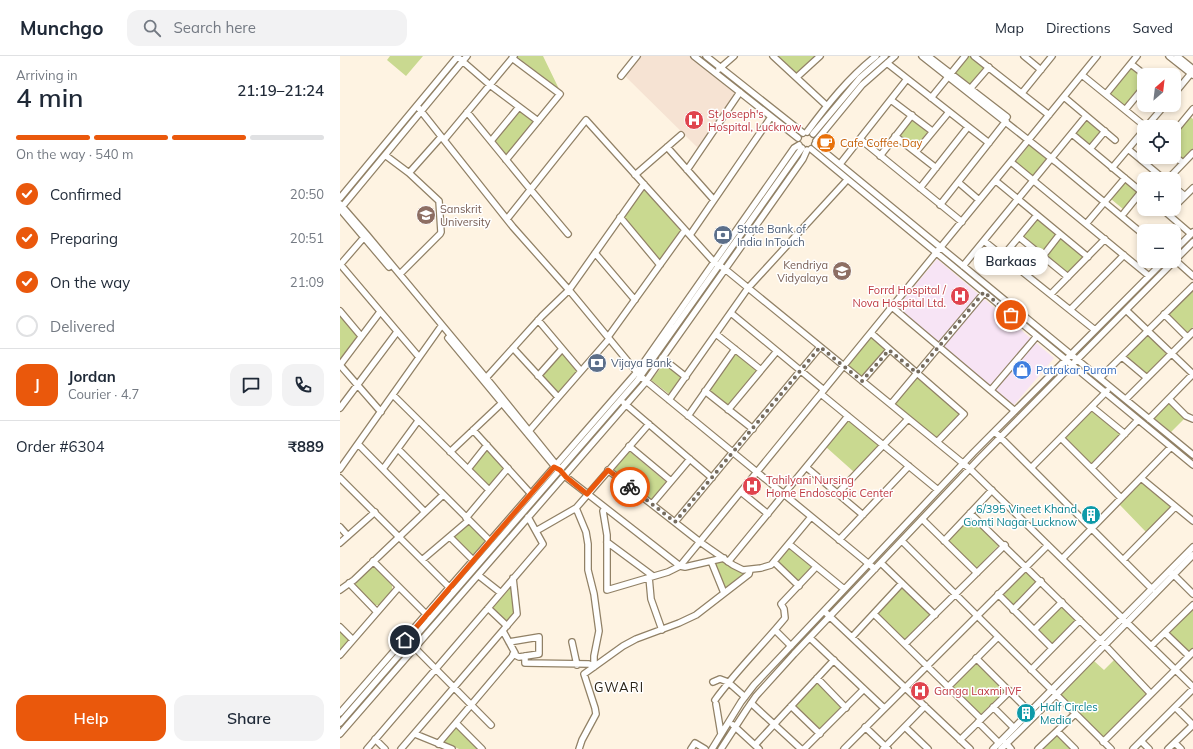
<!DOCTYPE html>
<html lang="en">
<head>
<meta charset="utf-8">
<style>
  body { margin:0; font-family:Mulish,sans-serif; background:#f2f2f3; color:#1f2937; height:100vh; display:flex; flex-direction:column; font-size:15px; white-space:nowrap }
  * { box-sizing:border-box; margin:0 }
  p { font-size:13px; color:#747a83 }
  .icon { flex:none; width:22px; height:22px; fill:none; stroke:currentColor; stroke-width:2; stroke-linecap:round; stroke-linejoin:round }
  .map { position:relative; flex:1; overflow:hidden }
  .drawer { display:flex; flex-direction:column; background:#fff; width:340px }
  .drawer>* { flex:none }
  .needle { width:26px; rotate:28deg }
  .controls { position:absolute; left:797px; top:12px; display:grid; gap:8px }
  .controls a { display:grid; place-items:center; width:44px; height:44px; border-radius:8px; background:#fff; box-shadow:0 2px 6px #0003; font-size:20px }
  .pin { position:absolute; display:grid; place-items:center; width:34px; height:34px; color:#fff; margin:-17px; border:2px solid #fff; border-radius:50%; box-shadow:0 1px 4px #0007 }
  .courier { position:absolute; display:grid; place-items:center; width:40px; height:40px; margin:-20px; border:3px solid #ea580c; border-radius:50%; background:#fff; color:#222; box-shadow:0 1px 5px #0007 }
  .bubble { position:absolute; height:28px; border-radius:12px; background:#fff; box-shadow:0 2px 6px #0003; font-size:13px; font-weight:600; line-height:28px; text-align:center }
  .head em { font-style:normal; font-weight:600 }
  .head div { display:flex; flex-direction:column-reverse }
  .head { display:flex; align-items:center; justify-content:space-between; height:68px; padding:0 16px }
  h1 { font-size:26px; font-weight:600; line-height:30px }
  .bar { display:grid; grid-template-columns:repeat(4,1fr); gap:6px 4px; align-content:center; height:48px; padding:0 16px }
  .bar i { height:5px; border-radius:3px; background:#e0e1e3 }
  .bar .on { background:#ea580c }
  .bar p { grid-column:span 4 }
  .line { display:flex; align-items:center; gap:10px; padding:0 16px; border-top:1px solid #e0e1e3 }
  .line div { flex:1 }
  .round { display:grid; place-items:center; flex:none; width:42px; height:42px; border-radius:12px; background:#f2f2f3 }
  ol { padding:0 16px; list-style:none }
  li { display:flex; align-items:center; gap:12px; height:44px }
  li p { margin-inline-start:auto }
  li .icon { padding:4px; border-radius:50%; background:#ea580c; color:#fff; stroke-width:4 }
  li:last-child { color:#747a83 }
  li i { width:22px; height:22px; border:2px solid #e0e1e3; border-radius:50% }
  .button { display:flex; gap:8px; margin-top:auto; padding:8px 16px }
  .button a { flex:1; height:46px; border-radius:12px; background:#ea580c; color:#fff; font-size:16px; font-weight:600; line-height:46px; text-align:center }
  .button a+a { background:#f2f2f3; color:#1f2937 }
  header { display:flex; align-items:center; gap:24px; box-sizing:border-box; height:56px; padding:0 20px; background:#fff; border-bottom:1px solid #e0e1e3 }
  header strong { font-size:19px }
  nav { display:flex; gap:22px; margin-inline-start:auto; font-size:14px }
  .search { width:280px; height:36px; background:#f2f2f3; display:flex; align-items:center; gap:10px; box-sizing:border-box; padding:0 14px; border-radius:12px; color:#747a83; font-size:15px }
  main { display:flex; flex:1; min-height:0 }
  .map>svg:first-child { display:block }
  .commercial { fill:#f7e4f5 }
  .medical { fill:#f6e3d3 }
  .green { fill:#c9d990 }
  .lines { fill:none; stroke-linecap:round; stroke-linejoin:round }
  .minor-casing { stroke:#918166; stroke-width:8 }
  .minor { stroke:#fff; stroke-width:5.5 }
  .done { stroke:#756c5f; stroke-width:4; stroke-dasharray:0 7.2 }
  .route { stroke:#ea580c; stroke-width:5 }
  .labels { text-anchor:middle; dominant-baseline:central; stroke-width:3; stroke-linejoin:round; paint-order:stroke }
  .health-label { font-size:11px; fill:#be3a42; stroke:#fff; text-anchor:start }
  .food-label { font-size:11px; fill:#c56008; stroke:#fff; text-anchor:start }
  .education-label { font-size:11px; fill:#785e54; stroke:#fff; text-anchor:start }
  .service-label { font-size:11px; fill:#4e5e75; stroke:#fff; text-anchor:start }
  .shop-label { font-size:11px; fill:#366cbe; stroke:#fff; text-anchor:start }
  .culture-label { font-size:11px; fill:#0d838f; stroke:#fff; text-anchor:end }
  .quarter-label { font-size:13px; letter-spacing:1px; fill:#2b2419; stroke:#fff }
</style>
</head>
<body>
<header>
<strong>Munchgo</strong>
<div class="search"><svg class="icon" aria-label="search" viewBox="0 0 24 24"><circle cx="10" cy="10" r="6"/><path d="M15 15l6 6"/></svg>Search here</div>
<nav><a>Map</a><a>Directions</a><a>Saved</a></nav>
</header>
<main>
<section class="drawer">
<div class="head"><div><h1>4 min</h1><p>Arriving in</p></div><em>21:19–21:24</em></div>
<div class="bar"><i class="on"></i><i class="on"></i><i class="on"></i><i></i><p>On the way · 540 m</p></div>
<ol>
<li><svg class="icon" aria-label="check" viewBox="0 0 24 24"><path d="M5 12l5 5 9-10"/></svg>Confirmed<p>20:50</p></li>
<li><svg class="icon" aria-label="check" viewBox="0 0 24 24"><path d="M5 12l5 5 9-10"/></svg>Preparing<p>20:51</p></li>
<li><svg class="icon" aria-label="check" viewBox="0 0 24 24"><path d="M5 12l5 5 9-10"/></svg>On the way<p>21:09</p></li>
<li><i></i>Delivered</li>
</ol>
<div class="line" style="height:72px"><b class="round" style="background:#ea580c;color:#fff">J</b><div><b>Jordan</b><p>Courier · 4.7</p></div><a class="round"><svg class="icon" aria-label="chat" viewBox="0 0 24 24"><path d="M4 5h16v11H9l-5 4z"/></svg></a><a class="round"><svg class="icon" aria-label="phone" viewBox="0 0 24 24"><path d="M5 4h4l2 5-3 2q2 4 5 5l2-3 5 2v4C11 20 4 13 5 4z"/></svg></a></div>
<div class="line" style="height:52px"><div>Order #6304</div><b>₹889</b></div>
<div class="button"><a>Help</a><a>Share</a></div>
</section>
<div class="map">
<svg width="853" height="693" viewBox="0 0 853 693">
  <rect width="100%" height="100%" fill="#fef3e2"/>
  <path class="commercial" d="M597 203 714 302 674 349 557 251Z"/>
  <path class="medical" d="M301 0H349L396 37 358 92 285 20Z"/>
  <path class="green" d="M50 0H83L66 20 47 4Z
    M177 0H203L219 33 177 1Z
    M438 0H475L456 17Z
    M628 0H631L645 11 631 29 615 17Z
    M792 11 804 20V27L784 51 769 38Z
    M179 54 195 66 167 99 155 84Z
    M849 60 853 63V94L843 104 834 97V80Z
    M572 63 589 76 575 93 559 80Z
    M747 63 762 75 750 90 735 77Z
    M690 88 708 102 693 121 675 107Z
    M786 125 799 136 783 153 771 143Z
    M304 133 341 175 320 205 284 162Z
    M697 162 717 179 702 198 682 181Z
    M721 181 745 201 727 218 706 200Z
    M853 233V271L847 277 828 258Z
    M0 260 18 281 0 305Z
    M808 278 827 298 806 319 784 301Z
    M532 281 548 295 524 323 508 309Z
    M396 296 419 314 388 350 369 334Z
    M222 297 237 315 218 337 202 319Z
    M324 308 342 322 329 338 311 324Z
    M577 320 621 358 597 382 554 347Z
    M830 346 845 362 831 376 814 362Z
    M752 354 781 379 752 409 723 382Z
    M509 363 540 389 514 416 486 391Z
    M148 392 165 411 149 430 131 412Z
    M289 395 326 426 311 444 274 414Z
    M801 426 832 451 806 476 779 448Z
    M631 460 660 488 636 513 607 484Z
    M129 467 146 485 132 501 113 481Z
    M449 491 473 512 458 527 436 507Z
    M382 504 405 518 385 534 374 506Z
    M30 512H36L52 528V535L39 549H34L15 531 16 525Z
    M686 513 698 525 673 550 661 538Z
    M172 530 175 558 167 567 152 552Z
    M562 531 590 559 565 584 538 558Z
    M722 549 737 563 712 588 697 574Z
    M853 552V592L848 597 828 577Z
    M0 575 9 585 0 594Z
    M774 604 807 637 763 682 720 639 754 605 764 614Z
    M637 606 665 635 640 659 612 630Z
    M477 627 502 651 480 673 455 649Z
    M116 670 139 693H119L104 686Z
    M717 678 732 693H702Z"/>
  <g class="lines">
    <defs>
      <path id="minor" d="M354 0 458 82
        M366 0 463 77
        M433 0 487 50
        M582 0 716 106 804 179
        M588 0 667 61
        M634 0 709 59
        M684 0 701 14
        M829 0 853 19
        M837 0 853 13
        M120 3 150 29 198 65
        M547 7 649 87
        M791 8 805 19
        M379 13 394 0
        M742 19 806 71
        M281 20 297 0
        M457 21 480 0
        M630 33 649 11
        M682 37 712 0
        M766 38 797 0
        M834 38 853 15
        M724 41 775 84
        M591 42 625 0
        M551 44 592 75
        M77 50 173 171 229 234 300 320 535 513
        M785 54 804 31
        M127 56 190 133 228 178
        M806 71 825 49
        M467 76C487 49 509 21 536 0
        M834 76 853 53
        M473 78 520 22 545 0
        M732 78 804 138
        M555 80 596 112
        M520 83 622 166
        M104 84 174 0
        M151 85 179 51
        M476 85 522 29 555 0
        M475 88 853 399
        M327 91 374 144
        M471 93 853 409
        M750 93 765 75
        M788 93 824 123
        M576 96 609 56
        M45 99 69 117 99 145 101 176 100 178 60 218
        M540 100 572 59
        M834 100 843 107
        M166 104 220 38 172 2
        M671 106 809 220
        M500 108 567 23
        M772 112 804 74
        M347 114 400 36
        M69 117 101 81
        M295 119 341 79
        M828 123 853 97
        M656 125 748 201
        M618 126 639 144
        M834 131 845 140
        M580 132 628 71
        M0 142 118 0
        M0 148 27 179 152 329 226 421 340 510 345 511 384 502
        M600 149 666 65
        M834 151 853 132
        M1 152 127 0
        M0 153 49 211
        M822 153 851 178
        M784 157 801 136
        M280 161 320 209
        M167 163 246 64 374 206 385 213 630 413 853 631
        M746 168 785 122
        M350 179 431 61
        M679 181 728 221
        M644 185 755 274
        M834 195 853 176
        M255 197 295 244
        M663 200 697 159
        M703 200 720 178
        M834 203 853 220
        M0 208 79 301
        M0 209 26 179
        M623 210 746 60
        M711 238 765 183
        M552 251 675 355
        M730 254 784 199
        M786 254 853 318
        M0 255 21 280
        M391 257 484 334
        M824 258 847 281
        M198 264 241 315
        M531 277 624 358 597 386
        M376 278 421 314
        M268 281 345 174
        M108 282 216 412
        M173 292 218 341
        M782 301 807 322
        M322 302 346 321
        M0 309 40 256
        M0 309 41 356
        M198 320 222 293
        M146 322 202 260 229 234 304 128
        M760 322 853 230
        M522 325 549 294
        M651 334 697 280
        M365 335 413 373
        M481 338 598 434
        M53 339 149 434
        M786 343 853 276
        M829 343 846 360 853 363
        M329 344 408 232 507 124
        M284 347 372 422
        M551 348 644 237
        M752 351 785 378
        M0 352 57 276
        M388 354 437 295
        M348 360 395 293
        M809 363 853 318
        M133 374 191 438
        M189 375 269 283
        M655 376 812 533
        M721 382 781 442
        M18 388 85 456
        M289 390 331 425
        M58 393 150 485
        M110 396 164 345
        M466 411 523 459
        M691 412 767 335
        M752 412 798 364
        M0 413 102 269
        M43 413 78 365
        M128 413 147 389
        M268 414 360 486 393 509 403 514 421 512 431 509 471 461
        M0 422 110 532
        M801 422 853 465
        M401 436 428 458
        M497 438 568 363
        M312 448 350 403
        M265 452 263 455 267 479V534L328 516 340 510 757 0
        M630 457 761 585 811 638
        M126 462 168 412
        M582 463 637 517
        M335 466 480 291
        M0 471 8 480
        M196 475 236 452 309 368
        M110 481 133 504
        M499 484 569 410
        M562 485 771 693
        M604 485 652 434
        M267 486 313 520
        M0 487 35 456
        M449 488 504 533
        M722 503 831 391
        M82 504 129 464
        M783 504 835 451
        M33 505 87 559
        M371 505 384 537
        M388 506 508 360
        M434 506 459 530
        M541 507 595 559
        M832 517 853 538
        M138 519 161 537
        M309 521 311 543 322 574
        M9 527 37 556
        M0 534 14 524 103 439
        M658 538 712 592
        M148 552 167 570
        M673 554 701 525
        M484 555 630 693
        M534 558 641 663
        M0 571 13 584
        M435 574 451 590
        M694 574 722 546
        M825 577 849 600
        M512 581 562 527
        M470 582 544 652
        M169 586 199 581V598L179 601 173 598
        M232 586 237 609
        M565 588 665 489
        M811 590 853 549
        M75 592 151 669
        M0 599 59 531
        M185 600V607L249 608 254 611V600L259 575 254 538 248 514V488L246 476 236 452
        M636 602 690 656
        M691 614 740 564
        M477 622 506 652
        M373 626 380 623 388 626 405 641
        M608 631 658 581
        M375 644C396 615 422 590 445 562L444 553 441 548 476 511
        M411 647 461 693
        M376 648 381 678
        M451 650 480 678
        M653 651 674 672
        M835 651 853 669
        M0 657 297 316 454 92 459 89
        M638 666 659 687
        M0 667 297 325 462 92
        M116 667 142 693
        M393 669 419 693
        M525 671 548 693
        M565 671 588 693
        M717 675 735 693
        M0 678 304 328 463 103 467 94
        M75 678 112 693
        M35 683 45 693
        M620 684 670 635
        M801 685 809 693
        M763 686 853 596
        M666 687 671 693
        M835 687 841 693
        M98 688 175 597 163 575
        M415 689 494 604
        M27 693 203 488 188 461
        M61 693 177 558 173 522
        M239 693 242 684 256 658 255 652 244 618 283 590 296 583 339 567 356 559 409 518 410 514
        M351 693 355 687 365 693
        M372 693 401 646 414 629 633 397 824 205
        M381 693 407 653 416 640 454 598 639 403 853 186
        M464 693 524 633
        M504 693 708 489
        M543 693 585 650
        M653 693 853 491
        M661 693 716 639 853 499
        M698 693 735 658
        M793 693 853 633
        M828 693 853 669"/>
    </defs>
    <use href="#minor" class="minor-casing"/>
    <use href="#minor" class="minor"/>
  </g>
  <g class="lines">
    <path class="done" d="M290 431 335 466 480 291 522 325 549 294 577 317 644 236 671 259"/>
    <path class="route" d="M65 584 214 411 220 414 226 421 247 438 268 414 290 431"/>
  </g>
  <defs>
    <symbol id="hospital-disc" viewBox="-11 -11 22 22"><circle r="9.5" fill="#e0444e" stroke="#fff"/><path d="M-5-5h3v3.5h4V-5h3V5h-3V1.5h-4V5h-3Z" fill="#fff"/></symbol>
    <symbol id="cafe-disc" viewBox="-11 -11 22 22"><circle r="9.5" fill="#e8710a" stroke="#fff"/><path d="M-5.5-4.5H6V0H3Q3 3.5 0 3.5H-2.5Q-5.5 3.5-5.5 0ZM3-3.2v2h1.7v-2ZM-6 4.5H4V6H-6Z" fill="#fff"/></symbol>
    <symbol id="school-disc" viewBox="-11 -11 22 22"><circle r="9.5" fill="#8d6e63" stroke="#fff"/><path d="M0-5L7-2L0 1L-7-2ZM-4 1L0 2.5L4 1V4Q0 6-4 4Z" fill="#fff"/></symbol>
    <symbol id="bank-disc" viewBox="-11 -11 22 22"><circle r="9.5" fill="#5c6f8a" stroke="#fff"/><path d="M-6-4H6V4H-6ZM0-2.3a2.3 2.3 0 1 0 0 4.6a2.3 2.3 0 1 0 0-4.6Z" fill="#fff"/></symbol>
    <symbol id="shop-disc" viewBox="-11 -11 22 22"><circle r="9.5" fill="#3f7fe0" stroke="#fff"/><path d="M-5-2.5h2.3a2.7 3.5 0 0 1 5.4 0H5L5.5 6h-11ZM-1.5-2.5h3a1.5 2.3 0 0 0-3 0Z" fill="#fff"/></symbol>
    <symbol id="building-disc" viewBox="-11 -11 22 22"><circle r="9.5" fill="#0f9aa8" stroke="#fff"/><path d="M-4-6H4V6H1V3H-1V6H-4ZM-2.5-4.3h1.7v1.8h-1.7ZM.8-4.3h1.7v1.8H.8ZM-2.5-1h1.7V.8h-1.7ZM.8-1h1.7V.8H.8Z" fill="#fff"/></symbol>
  </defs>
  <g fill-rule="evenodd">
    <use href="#hospital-disc" x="343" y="53" width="22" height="22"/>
    <use href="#cafe-disc" x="475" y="76" width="22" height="22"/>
    <use href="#school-disc" x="75" y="148" width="22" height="22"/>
    <use href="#bank-disc" x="372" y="168" width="22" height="22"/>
    <use href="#school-disc" x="491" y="204" width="22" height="22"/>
    <use href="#hospital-disc" x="609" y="229" width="22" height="22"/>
    <use href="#bank-disc" x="246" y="296" width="22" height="22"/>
    <use href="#shop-disc" x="671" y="303" width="22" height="22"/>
    <use href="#hospital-disc" x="401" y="419" width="22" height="22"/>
    <use href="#building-disc" x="740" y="448" width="22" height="22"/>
    <use href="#hospital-disc" x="569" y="624" width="22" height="22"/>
    <use href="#building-disc" x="675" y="646" width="22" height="22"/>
  </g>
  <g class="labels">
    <g class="health-label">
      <text x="368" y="58">St Joseph's<tspan x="368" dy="13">Hospital, Lucknow</tspan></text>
      <text x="606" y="234" text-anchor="end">Forrd Hospital /<tspan x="606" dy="13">Nova Hospital Ltd.</tspan></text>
      <text x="426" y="424">Tahilyani Nursing<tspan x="426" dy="13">Home Endoscopic Center</tspan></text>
      <text x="594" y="635">Ganga Laxmi IVF</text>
    </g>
    <g class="food-label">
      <text x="500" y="87">Cafe Coffee Day</text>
    </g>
    <g class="education-label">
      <text x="100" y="153">Sanskrit<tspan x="100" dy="13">University</tspan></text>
      <text x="488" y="209" text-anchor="end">Kendriya<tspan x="488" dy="13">Vidyalaya</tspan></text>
    </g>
    <g class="service-label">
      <text x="397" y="173">State Bank of<tspan x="397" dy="13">India InTouch</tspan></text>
      <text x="271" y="307">Vijaya Bank</text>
    </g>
    <g class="shop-label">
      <text x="696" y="314">Patrakar Puram</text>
    </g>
    <g class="culture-label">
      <text x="737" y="453">6/395 Vineet Khand<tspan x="737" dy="13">Gomti Nagar Lucknow</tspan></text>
      <text x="700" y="651" text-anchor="start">Half Circles<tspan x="700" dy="13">Media</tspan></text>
    </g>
    <g class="quarter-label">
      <text x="279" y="631">GWARI</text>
    </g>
  </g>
</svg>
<div class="controls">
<a><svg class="needle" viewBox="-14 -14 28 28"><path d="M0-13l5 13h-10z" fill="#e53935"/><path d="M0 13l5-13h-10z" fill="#747a83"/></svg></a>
<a><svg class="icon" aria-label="locate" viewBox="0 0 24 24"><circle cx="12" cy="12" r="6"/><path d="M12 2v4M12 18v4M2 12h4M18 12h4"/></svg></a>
<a>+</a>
<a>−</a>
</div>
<div class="pin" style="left:671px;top:259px;background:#ea580c"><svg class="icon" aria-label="bag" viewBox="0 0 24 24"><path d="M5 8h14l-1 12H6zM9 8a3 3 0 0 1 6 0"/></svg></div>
<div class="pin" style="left:65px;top:584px;background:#1f2937"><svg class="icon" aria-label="home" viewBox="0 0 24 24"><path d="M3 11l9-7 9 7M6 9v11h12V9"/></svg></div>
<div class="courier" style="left:290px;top:431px"><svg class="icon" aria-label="bike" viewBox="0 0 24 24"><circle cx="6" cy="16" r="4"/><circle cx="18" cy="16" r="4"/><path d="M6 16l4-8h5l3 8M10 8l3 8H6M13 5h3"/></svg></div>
<div class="bubble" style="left:634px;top:191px;width:74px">Barkaas</div>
</div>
</main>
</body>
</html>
